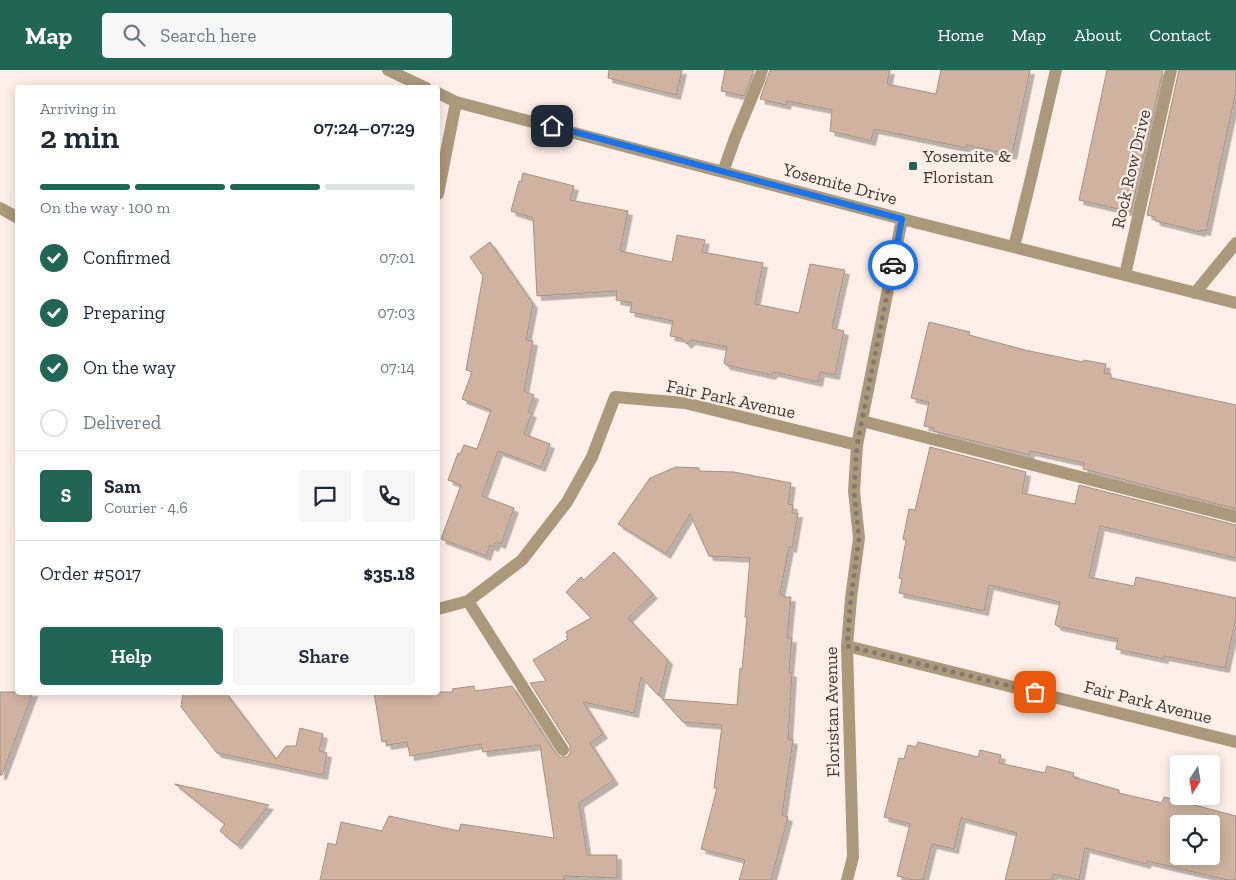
<!DOCTYPE html>
<html lang="en">
<head>
<meta charset="utf-8">
<style>
  body { margin:0; font-family:"Zilla Slab",serif; background:#f6f6f7; color:#1f2937; height:100vh; display:flex; flex-direction:column; font-size:19px; white-space:nowrap }
  * { box-sizing:border-box; margin:0 }
  p { font-size:16px; color:#747a83 }
  .icon { flex:none; width:28px; height:28px; fill:none; stroke:currentColor; stroke-width:2; stroke-linecap:round; stroke-linejoin:round }
  .map { position:relative; flex:1; overflow:hidden }
  .drawer { position:absolute; left:15px; top:15px; width:425px; height:610px; display:flex; flex-direction:column; background:#fff; border-radius:5px; box-shadow:0 2px 12px #0003 }
  .drawer>* { flex:none }
  .needle { width:32px; rotate:192deg }
  .buttons { position:absolute; left:1170px; top:685px; display:grid; gap:10px }
  .buttons a { display:grid; place-items:center; width:50px; height:50px; border-radius:5px; background:#fff; box-shadow:0 2px 12px #0003; font-size:25px }
  .pin { position:absolute; display:grid; place-items:center; width:42px; height:42px; color:#fff; margin:-21px; border-radius:10px; box-shadow:0 2px 8px #0006 }
  .courier { position:absolute; display:grid; place-items:center; width:50px; height:50px; margin:-25px; border:4px solid #1a73e8; border-radius:50%; background:#fff; color:#222; box-shadow:0 1px 6px #0007 }
  .headline em { font-style:normal; font-weight:600 }
  .headline div { display:flex; flex-direction:column-reverse }
  .headline { display:flex; align-items:center; justify-content:space-between; height:85px; padding:0 25px }
  h1 { font-size:32px; font-weight:600; line-height:38px }
  .bar { display:grid; grid-template-columns:repeat(4,1fr); gap:8px 5px; align-content:center; height:60px; padding:0 25px }
  .bar i { height:6px; border-radius:4px; background:#e0e1e3 }
  .bar .current { background:#206556 }
  .bar p { grid-column:span 4 }
  .line { display:flex; align-items:center; gap:12px; padding:0 25px; border-top:1px solid #e0e1e3 }
  .line div { flex:1 }
  .round { display:grid; place-items:center; flex:none; width:52px; height:52px; border-radius:5px; background:#f6f6f7 }
  ol { padding:0 25px; list-style:none }
  li { display:flex; align-items:center; gap:15px; height:55px }
  li p { margin-inline-start:auto }
  li .icon { padding:5px; border-radius:50%; background:#206556; color:#fff; stroke-width:4 }
  li:last-child { color:#747a83 }
  li i { width:28px; height:28px; border:2px solid #e0e1e3; border-radius:50% }
  .cta { display:flex; gap:10px; margin-top:auto; padding:10px 25px }
  .cta a { flex:1; height:58px; border-radius:5px; background:#206556; color:#fff; font-size:20px; font-weight:600; line-height:58px; text-align:center }
  .cta a+a { background:#f6f6f7; color:#1f2937 }
  header { display:flex; align-items:center; gap:30px; box-sizing:border-box; height:70px; padding:0 25px; background:#206556; color:#fff }
  header strong { font-size:24px }
  nav { display:flex; gap:28px; margin-inline-start:auto; font-size:18px }
  .search { width:350px; height:45px; background:#f6f6f7; display:flex; align-items:center; gap:12px; box-sizing:border-box; padding:0 18px; border-radius:5px; color:#747a83; font-size:19px }
  .map>svg:first-child { display:block }
  .building { fill:#cfb3a0; stroke:#a59183; fill-rule:evenodd; filter:url(#shadow) }
  .lines { fill:none; stroke-linecap:round; stroke-linejoin:round }
  .minor { stroke:#ac987b; stroke-width:12 }
  .done { stroke:#847972; stroke-width:5; stroke-dasharray:0 9 }
  .route { stroke:#1a73e8; stroke-width:6 }
  .poi-dot { fill:#206556; stroke:#fef0e8; stroke-width:2 }
  .labels { text-anchor:middle; dominant-baseline:central; stroke-width:4.5; stroke-linejoin:round; paint-order:stroke }
  .poi-label { font-size:18px; fill:#423933; stroke:#fef0e8; text-anchor:start }
  .street-label { font-size:18px; fill:#423933; stroke:#fef0e8 }
</style>
</head>
<body>
<header>
<strong>Map</strong>
<div class="search"><svg class="icon" aria-label="search" viewBox="0 0 24 24"><circle cx="10" cy="10" r="6"/><path d="M15 15l6 6"/></svg>Search here</div>
<nav><a>Home</a><a>Map</a><a>About</a><a>Contact</a></nav>
</header>
<div class="map">
<svg width="1236" height="810" viewBox="0 0 1236 810">
  <defs>
    <filter id="shadow"><feDropShadow dx="4.5" dy="4.5" stdDeviation="0" flood-color="#0004"/></filter>
  </defs>
  <rect width="100%" height="100%" fill="#fef0e8"/>
  <path class="building" d="M609 0H682L676 25 608 8Z
    M725 0H754L744 26 721 21Z
    M770 0H890L887 14 936 24 941 0H1030L1012 85 966 75V78L874 59 871 71 830 61 832 40 787 31 786 35 760 29Z
    M1107 0H1163L1131 142 1079 130Z
    M1179 0H1236V21L1206 161 1201 160V162L1156 151 1155 147 1147 145Z
    M523 103 574 116 570 130 628 141 620 181 672 192 677 165 705 170 702 182 763 193 755 234 799 243 810 194 845 200 832 258 844 261 835 305 820 302 818 312 774 302 771 305 726 295 724 293 727 277 691 270 687 274 681 268 670 266 673 251 630 242 632 233 616 230 617 221 537 226 533 148 511 141 519 111 521 112Z
    M490 172 533 234 526 270 533 271 524 321 534 325 528 342 532 343 524 364 550 374 541 397 498 381 482 426 514 438 501 474 496 472 494 477 490 475 486 486 441 469 461 415 448 410 458 383 460 384 464 375 477 379 491 340 462 329 472 302 466 300 483 206 470 187Z
    M929 252 970 262 969 265 1025 280 1083 292 1084 290 1106 294 1104 303 1111 304V308L1236 335V439L1083 399 1084 393 1030 381 1029 385 933 361 934 358 924 356 929 332 911 328Z
    M930 377 1026 402 1022 423 1075 434 1079 415 1236 455V488L1100 456 1089 507 1134 516 1136 507 1236 528V548L1225 598 1164 586V589L1116 579 1118 569 1057 556 1055 554 1060 532 989 515 984 541 899 523 902 509 899 508 906 470 903 469 909 439 915 440Z
    M676 397 699 398V401L734 402 791 413 788 434 793 435 792 443H798L792 478 789 477 780 524 784 525V527H791L787 568H792L789 602 792 603 788 669 793 670 782 745 788 747 771 810H739L745 790 701 779 717 718H714L722 655 683 652 662 629 737 635 740 598 742 599 747 547H745L750 488 709 486 690 444 666 484 618 454 650 408Z
    M614 482 653 524 628 548 668 590 659 626 641 607 634 643 583 632 603 664 590 673 614 710 579 733 587 785H617V808L565 806 564 810H320L328 773 336 775 341 752 382 761 389 746 459 761 461 754 554 768 540 675 483 682 481 674 410 686 407 672 387 675 386 671 382 672 374 622H453L452 619 474 616 475 621 512 616 556 684 560 687H567L570 683V676L530 613 546 611 533 590 568 569 566 567 568 566 566 562 591 548 566 522 581 507 584 510Z
    M0 622H33L2 705H0Z
    M183 622H225L276 689 286 676H296L300 658 323 664 319 681 327 683 323 705 217 683 181 637Z
    M918 672 978 687 980 680 1001 685 999 693 1045 703 1047 696 1074 703 1073 707 1119 720V723L1162 733 1164 727 1236 746V810H1228L1147 791 1146 794 1085 778 1079 810 1053 804 1052 810H1005L1017 763 961 748 954 779 932 774 923 810H913L897 806 910 754 884 747 899 688 904 689 908 675 916 677ZM1179 754H1211V786H1179Z
    M175 714 269 735 237 775 220 761 225 754Z"/>
  <g class="lines">
    <path class="minor" d="M388 0 426 18
      M438 23 456 32 902 149 1236 233
      M723 102 735 68 759 10 762 0
      M438 124 456 32
      M0 138 18 148
      M1014 177 1031 108 1056 0
      M1125 205 1171 0
      M1195 223 1236 173
      M862 351 1236 447
      M468 531 563 680
      M438 539 468 531 522 490 567 432 592 387 615 327 685 333 857 375
      M847 576 1236 672
      M847 810 853 787 847 576 851 528 859 468 854 421 857 375 902 149"/>
  </g>
  <g class="lines">
    <path class="done" d="M893 195 857 375 854 421 859 468 851 528 847 576 1035 622"/>
    <path class="route" d="M552 56 902 149 893 195"/>
  </g>
  <rect class="poi-dot" x="908" y="91" width="10" height="10" rx="2.5"/>
  <g class="labels">
    <g class="poi-label">
      <text x="923" y="86">Yosemite &amp;<tspan x="923" dy="21">Floristan</tspan></text>
    </g>
    <g class="street-label">
      <text transform="translate(1131 99) rotate(-77)">Rock Row Drive</text>
      <text transform="translate(840 114) rotate(15)">Yosemite Drive</text>
      <text transform="translate(731 329) rotate(12)">Fair Park Avenue</text>
      <text transform="translate(1148 632) rotate(14)">Fair Park Avenue</text>
      <text transform="translate(832 642) rotate(-91)">Floristan Avenue</text>
    </g>
  </g>
</svg>
<div class="buttons">
<a><svg class="needle" viewBox="-14 -14 28 28"><path d="M0-13l5 13h-10z" fill="#e53935"/><path d="M0 13l5-13h-10z" fill="#747a83"/></svg></a>
<a><svg class="icon" aria-label="locate" viewBox="0 0 24 24"><circle cx="12" cy="12" r="6"/><path d="M12 2v4M12 18v4M2 12h4M18 12h4"/></svg></a>
</div>
<div class="pin" style="left:1035px;top:622px;background:#ea580c"><svg class="icon" aria-label="bag" viewBox="0 0 24 24"><path d="M5 8h14l-1 12H6zM9 8a3 3 0 0 1 6 0"/></svg></div>
<div class="pin" style="left:552px;top:56px;background:#1f2937"><svg class="icon" aria-label="home" viewBox="0 0 24 24"><path d="M3 11l9-7 9 7M6 9v11h12V9"/></svg></div>
<div class="courier" style="left:893px;top:195px"><svg class="icon" aria-label="car" viewBox="0 0 24 24"><path d="M5 17H2v-5l4-1 3-4h7l3 4 3 1v5h-3M9 17h6M6 11h13"/><circle cx="7" cy="17" r="2"/><circle cx="17" cy="17" r="2"/></svg></div>
<section class="drawer">
<div class="headline"><div><h1>2 min</h1><p>Arriving in</p></div><em>07:24–07:29</em></div>
<div class="bar"><i class="current"></i><i class="current"></i><i class="current"></i><i></i><p>On the way · 100 m</p></div>
<ol>
<li><svg class="icon" aria-label="check" viewBox="0 0 24 24"><path d="M5 12l5 5 9-10"/></svg>Confirmed<p>07:01</p></li>
<li><svg class="icon" aria-label="check" viewBox="0 0 24 24"><path d="M5 12l5 5 9-10"/></svg>Preparing<p>07:03</p></li>
<li><svg class="icon" aria-label="check" viewBox="0 0 24 24"><path d="M5 12l5 5 9-10"/></svg>On the way<p>07:14</p></li>
<li><i></i>Delivered</li>
</ol>
<div class="line" style="height:90px"><b class="round" style="background:#206556;color:#fff">S</b><div><b>Sam</b><p>Courier · 4.6</p></div><a class="round"><svg class="icon" aria-label="chat" viewBox="0 0 24 24"><path d="M4 5h16v11H9l-5 4z"/></svg></a><a class="round"><svg class="icon" aria-label="phone" viewBox="0 0 24 24"><path d="M5 4h4l2 5-3 2q2 4 5 5l2-3 5 2v4C11 20 4 13 5 4z"/></svg></a></div>
<div class="line" style="height:65px"><div>Order #5017</div><b>$35.18</b></div>
<div class="cta"><a>Help</a><a>Share</a></div>
</section>
</div>
</body>
</html>
